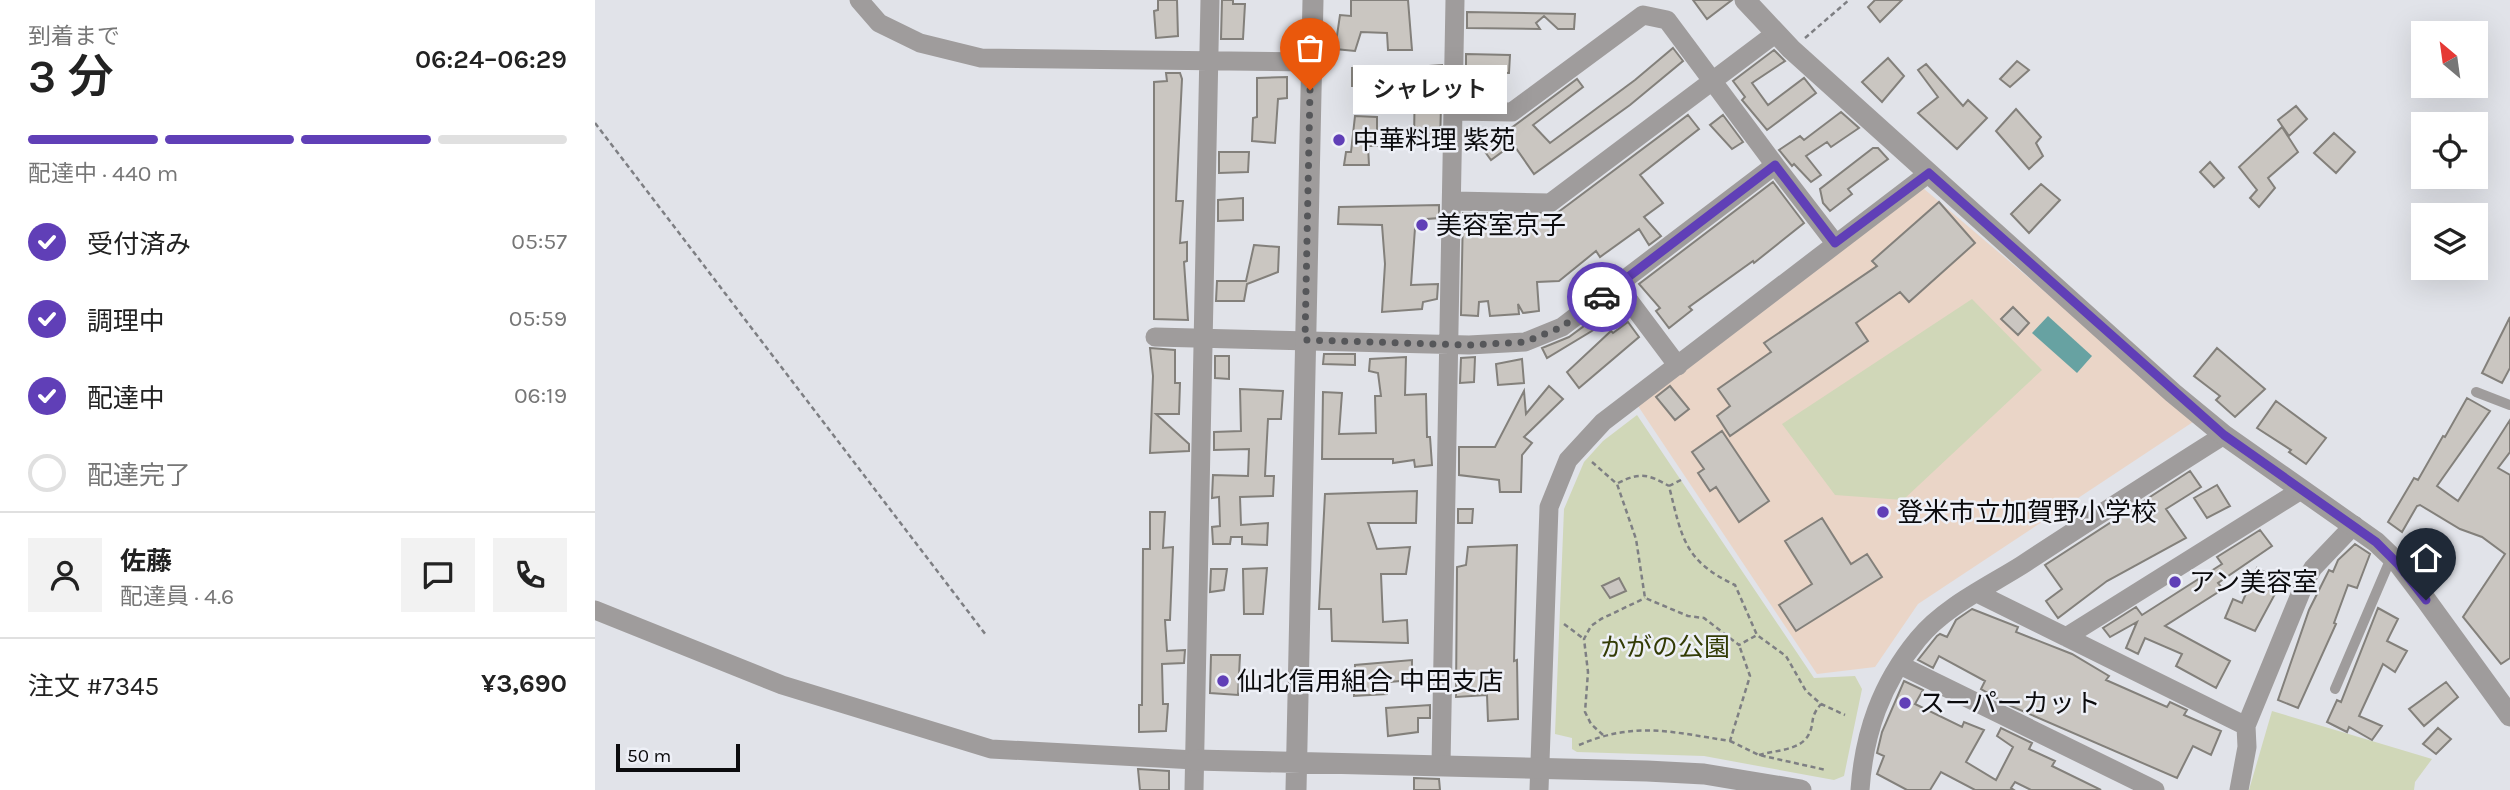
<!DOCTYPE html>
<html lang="ja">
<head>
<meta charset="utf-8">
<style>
  body { margin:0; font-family:Karla,"Noto Sans JP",sans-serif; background:#f2f2f2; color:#222; height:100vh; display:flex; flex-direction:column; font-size:26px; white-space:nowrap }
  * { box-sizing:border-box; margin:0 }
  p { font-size:23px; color:#767676 }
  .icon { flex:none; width:38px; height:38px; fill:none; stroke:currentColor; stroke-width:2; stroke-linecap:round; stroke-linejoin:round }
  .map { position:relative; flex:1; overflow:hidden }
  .side { display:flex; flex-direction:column; background:#fff; width:595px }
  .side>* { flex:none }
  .needle { width:46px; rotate:331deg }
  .controls { position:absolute; left:1816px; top:21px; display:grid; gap:14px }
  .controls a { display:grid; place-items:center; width:77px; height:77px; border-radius:0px; background:#fff; box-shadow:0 7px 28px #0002; font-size:35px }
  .scale { position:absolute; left:21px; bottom:18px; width:124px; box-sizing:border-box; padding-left:7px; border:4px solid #0b0b0d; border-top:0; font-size:19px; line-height:24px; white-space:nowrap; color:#0b0b0d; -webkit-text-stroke:5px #eef0f7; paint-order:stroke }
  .pin { position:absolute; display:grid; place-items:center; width:60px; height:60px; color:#fff; margin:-72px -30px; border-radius:50% 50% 50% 0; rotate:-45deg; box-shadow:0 0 7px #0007 }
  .pin .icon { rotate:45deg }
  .courier { position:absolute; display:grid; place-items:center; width:70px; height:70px; margin:-35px; border:5px solid #603fb7; border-radius:50%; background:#fff; color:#222; box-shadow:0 2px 9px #0007 }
  .bubble { position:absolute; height:49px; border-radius:0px; background:#fff; box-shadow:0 7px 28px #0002; font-size:23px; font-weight:600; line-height:49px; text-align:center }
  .head em { font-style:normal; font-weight:600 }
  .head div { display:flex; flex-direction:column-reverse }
  .head { display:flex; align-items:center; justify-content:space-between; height:119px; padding:0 28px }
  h1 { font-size:46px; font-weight:600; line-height:52px }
  .bar { display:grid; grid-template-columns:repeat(4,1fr); gap:10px 7px; align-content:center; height:84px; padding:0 28px }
  .bar i { height:9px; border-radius:5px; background:#e0e0e0 }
  .bar .active { background:#603fb7 }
  .bar p { grid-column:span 4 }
  .line { display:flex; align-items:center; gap:18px; padding:0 28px; border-top:2px solid #e0e0e0 }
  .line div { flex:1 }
  .round { display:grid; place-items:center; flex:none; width:74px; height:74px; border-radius:0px; background:#f2f2f2 }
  ol { padding:0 28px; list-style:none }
  li { display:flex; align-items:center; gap:21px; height:77px }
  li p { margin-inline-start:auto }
  li .icon { padding:7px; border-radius:50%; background:#603fb7; color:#fff; stroke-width:4 }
  li:last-child { color:#767676 }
  li i { width:38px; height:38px; border:4px solid #e0e0e0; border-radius:50% }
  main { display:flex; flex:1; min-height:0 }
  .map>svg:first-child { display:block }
  .education { fill:#ead5c7 }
  .green { fill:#d0d7b8 }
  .water { fill:#67a2a2 }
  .building { fill:#cac6c1; stroke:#83807b; stroke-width:2 }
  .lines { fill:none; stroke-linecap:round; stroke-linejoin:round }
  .path { stroke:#7e7f83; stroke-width:2.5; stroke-dasharray:5 3.5; stroke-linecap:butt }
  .service { stroke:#9f9c9c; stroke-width:10 }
  .minor { stroke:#9f9c9c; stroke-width:19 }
  .tertiary { stroke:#9f9c9c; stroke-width:21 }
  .done { stroke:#56575a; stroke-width:7; stroke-dasharray:0 12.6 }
  .route { stroke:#603fb7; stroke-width:9 }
  .poi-dot { fill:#603fb7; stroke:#eef0f7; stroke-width:2.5 }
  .labels { text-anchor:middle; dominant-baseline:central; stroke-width:5; stroke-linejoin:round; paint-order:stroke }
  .poi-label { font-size:26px; fill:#0b0b0d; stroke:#eef0f7; text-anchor:start }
  .park-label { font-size:26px; fill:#333b05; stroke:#eef0f7 }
</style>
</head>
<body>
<main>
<section class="side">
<div class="head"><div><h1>3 分</h1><p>到着まで</p></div><em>06:24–06:29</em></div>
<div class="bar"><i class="active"></i><i class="active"></i><i class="active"></i><i></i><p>配達中 · 440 m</p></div>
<ol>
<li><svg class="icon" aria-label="check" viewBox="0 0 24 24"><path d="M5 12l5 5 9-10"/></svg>受付済み<p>05:57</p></li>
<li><svg class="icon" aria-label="check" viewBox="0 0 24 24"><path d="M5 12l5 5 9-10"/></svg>調理中<p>05:59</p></li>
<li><svg class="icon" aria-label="check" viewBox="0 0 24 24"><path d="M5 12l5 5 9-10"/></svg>配達中<p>06:19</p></li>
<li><i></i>配達完了</li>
</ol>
<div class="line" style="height:126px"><a class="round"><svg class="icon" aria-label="person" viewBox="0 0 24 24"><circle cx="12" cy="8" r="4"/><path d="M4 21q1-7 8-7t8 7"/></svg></a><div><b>佐藤</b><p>配達員 · 4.6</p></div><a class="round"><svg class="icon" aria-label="chat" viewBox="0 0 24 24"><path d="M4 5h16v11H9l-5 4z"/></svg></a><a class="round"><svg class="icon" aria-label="phone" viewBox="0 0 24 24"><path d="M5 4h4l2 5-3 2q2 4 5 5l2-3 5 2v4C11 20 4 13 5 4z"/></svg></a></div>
<div class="line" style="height:91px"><div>注文 #7345</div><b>¥3,690</b></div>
</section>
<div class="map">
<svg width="1915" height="790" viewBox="0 0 1915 790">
  <rect width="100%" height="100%" fill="#e1e3e9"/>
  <path class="education" d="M1328 188 1601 420 1323 604 1280 667 1222 674 1043 406Z"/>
  <path class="green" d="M1377 299 1447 370 1308 500 1240 495 1187 424Z
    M1042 415 1219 678 1260 676 1267 689 1249 776 1239 780 1109 756 982 752 977 749V738L960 734 969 509 989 462 1008 441Z
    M1677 711 1837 759 1820 782 1819 790H1654Z"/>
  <path class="water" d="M1453 316 1497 356 1482 373 1437 333Z"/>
  <path class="building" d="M563 0H582L583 36 561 38 559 11 563 10Z
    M627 0H638V4H650L648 39H626Z
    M756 0H813L817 50H793L792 33 766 32 760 51 740 49 745 15 756 16Z
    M1098 0H1137L1112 19Z
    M1280 0H1307L1285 22 1273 7Z
    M872 12 980 14 979 29H963L949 16 941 23 945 29 872 28Z
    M1078 48 1088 61 1035 105 939 174 918 144 896 160 888 149 982 79 988 87 938 125 955 143 1040 80Z
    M1179 50 1190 61 1157 83 1173 105 1209 78 1221 93 1172 130 1147 100 1150 97 1138 81Z
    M871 54 915 55 914 73 871 72Z
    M1293 58 1309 76 1287 102 1267 82Z
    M1422 61 1434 70 1415 87 1405 79Z
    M1331 64 1368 106 1373 100 1392 118 1362 149 1323 113 1343 97 1323 70Z
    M847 65 845 145 819 144 820 67Z
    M789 67 788 104 775 105 773 86H757V68Z
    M571 73H585L587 79 581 201H588L585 243 592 242V261L589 262 593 320 559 319V82L572 81Z
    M692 77V98L683 99 680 143 657 141 658 118 662 117V78Z
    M1701 106 1712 119 1694 136 1683 120Z
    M1421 109 1446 137 1441 143 1448 156 1434 169 1401 131Z
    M1246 112 1264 128 1236 147 1232 142 1211 156 1226 175 1216 182 1199 164 1197 166 1184 150 1205 136 1209 140Z
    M1093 115 1104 129 1045 175 1068 203 1049 217 1066 236 1054 245 1044 229 1005 257 1001 251 964 281 942 282 944 311 928 313 923 304 924 314 895 316 893 301 884 302 883 316 866 315 868 213H962Z
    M1128 115 1148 142 1137 149 1115 125Z
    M760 116 782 117V146H773L774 165H749L751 152H756Z
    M1687 127 1703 152 1673 178 1680 188 1664 207 1655 198 1662 190 1644 167Z
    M1739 133 1760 152 1741 173 1719 153Z
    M1278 148H1283L1293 159 1253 189 1257 194 1235 211 1228 203 1225 189Z
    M624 152H654L653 172 624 173Z
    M1615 162 1629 178 1619 187 1605 172Z
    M1178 182 1209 223 1159 263 1158 261 1094 307 1097 310 1074 328 1061 311 1065 308 1044 284Z
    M1446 184 1465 200 1434 233 1416 214Z
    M648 198V220L623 221V200Z
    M1344 202 1380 243 1314 302 1305 292 1261 323 1273 341 1135 436 1122 416 1135 406 1123 389 1176 352 1169 343 1282 266 1277 261Z
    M844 205V218L832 219 829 229 820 228 816 285 843 284 842 299 828 302 827 309 787 312 790 264 787 225 743 224 744 207Z
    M659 245 684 247 683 272 652 284 649 301H621L622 281H651Z
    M1418 307 1434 323 1423 335 1406 319Z
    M1004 315 1010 323 952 358 947 348 974 337Z
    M1915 317V368L1907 383 1887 373Z
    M1033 322 1044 337 984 388 972 372 1016 331 1018 333Z
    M555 348 580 350V383H585L584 414H561L594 444V451L555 453 558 376Z
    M1622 348 1670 389 1640 417 1621 400 1625 396 1599 376Z
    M729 354H760V365L728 364Z
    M620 356H634V379L620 378Z
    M811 357 810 395 831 394 832 437H835L837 465 820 467 819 460 798 463V459H727L728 392 747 393 744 434 781 433 780 396H786L783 373 774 371 775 359Z
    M880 357 879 382 865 383 866 358Z
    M927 359 929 383 903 385 901 364Z
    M954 386 968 399 929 437 937 443 927 455 926 492H905L904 480 864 475V447H900L929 391 931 414Z
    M1075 386 1094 409 1080 420 1061 397Z
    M645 389 688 391 686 419H673L670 476H679L678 496 645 497 646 525 673 523 672 545 647 544V537H636L635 544H618L617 527 625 526 624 497 617 498 618 475 653 476 654 449 619 450V432L646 431Z
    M1872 398 1895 411 1842 486 1863 501 1915 420V452L1903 468 1915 475V658L1906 664 1868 617 1910 554 1887 537 1865 529 1825 505 1822 506 1807 532 1793 522 1819 478 1823 480 1848 436 1850 437Z
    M1681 401 1731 438 1711 464 1694 452 1696 450 1662 428Z
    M1127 431 1174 501 1144 522 1121 487 1115 491 1103 473 1109 469 1097 452Z
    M1595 471 1606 487 1571 509 1591 538 1512 581 1463 618 1451 601 1467 589 1450 565Z
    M1622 485 1635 506 1612 518 1599 498Z
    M822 491 821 523H773L782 549 815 547 811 574H786L788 622 812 620 813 643 737 641 736 609H724L730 494Z
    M863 509H878L877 523H863Z
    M555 512H570L568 548 578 547 575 620H570L572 651 590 650 589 663 567 664 568 704H573L571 731 544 732V705H547L548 549H555Z
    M1227 518 1256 564 1272 554 1287 577 1201 631 1184 605 1217 584 1190 541Z
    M1665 530 1677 546 1623 583 1628 589 1570 626 1635 661 1621 688 1581 666 1587 654 1550 638 1543 654 1531 648 1542 622 1515 637 1508 628 1541 607 1547 615 1627 564 1622 557Z
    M1760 544 1775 554 1762 588 1753 585 1739 623 1741 624 1703 708 1683 700 1714 610 1734 570 1738 572 1743 560Z
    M922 545 919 661 922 660 923 719 893 721 892 695 861 697 862 567 871 565 873 547Z
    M672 568 668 614H649L648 569Z
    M1662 568 1687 581 1660 631 1630 618 1638 599 1647 603Z
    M616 569H632L629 590 615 592Z
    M1024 578 1031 591 1015 598 1007 586Z
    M1783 608 1803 619 1792 641 1812 651 1800 672 1788 664 1764 716 1787 726 1777 740 1754 727 1752 732 1732 722 1742 700 1746 702Z
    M1377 609 1423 627 1421 632 1477 654 1514 676 1511 680 1572 707 1575 702 1592 710 1589 715 1626 731 1616 755 1598 746 1582 778 1416 706 1386 689 1390 681 1344 656 1338 668 1323 660 1342 636 1345 634 1352 637 1361 620Z
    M616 655H645L643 695 615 693Z
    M817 660V680L794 682 792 694 759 696 760 665Z
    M1309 681 1328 690 1320 704 1367 727 1369 722 1389 730 1371 762 1401 780 1418 747 1402 736 1406 728 1437 743 1434 749 1460 761 1457 766 1506 790H1436L1420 782 1416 788 1419 790H1380L1346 772 1335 790H1312L1282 774 1289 756 1282 753 1287 732Z
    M1851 682 1863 697 1829 726 1814 709Z
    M835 705V718H823V732L793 736 791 708Z
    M1843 728 1856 739 1841 754 1828 744Z
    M543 769 574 771V790H545Z
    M819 778 844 779 845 790H819Z"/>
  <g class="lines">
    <path class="path" d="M1210 38 1254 0
      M0 123 391 635
      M997 462 1022 484 1041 539 1050 598 1093 616 1109 618 1144 645 1162 635
      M1086 480 1074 486C1087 538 1089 561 1140 585L1162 635 1191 656 1211 691 1226 704 1250 715
      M1023 483C1045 472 1053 474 1074 486
      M969 624 989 639
      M1008 735 996 724 990 712 993 672 989 639 996 626 1006 619 1050 598
      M1135 741 1164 755 1231 770
      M984 745C1040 721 1077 732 1135 741L1155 676 1144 645
      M1164 755C1179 750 1206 751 1214 734 1220 722 1214 718 1226 704"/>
    <path class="service" d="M1881 392 1915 405
      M1740 689 1796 558"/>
    <path class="minor" d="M264 0 284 23 325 43 386 58 716 62
      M859 111 917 112 1048 15 1072 20 1180 165
      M859 201 955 203 1181 33
      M1023 286 1083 366
      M560 337 874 345 930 342 967 327 1180 165 1240 243
      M1382 593 1651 726
      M0 610 187 685 396 749 600 760
      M1471 637 1706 490
      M1305 665 1560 790
      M846 765 860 0
      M599 790 615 0
      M944 790 954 507 973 460 1008 422 1334 173
      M1265 790C1269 733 1286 684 1323 639 1349 607 1392 587 1427 565 1494 521 1561 478 1629 435
      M1644 790 1652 747 1651 726 1711 580 1718 568 1759 525"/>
    <path class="tertiary" d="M1150 0 1196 49 1578 393 1629 435 1781 542 1803 563 1831 600 1915 716
      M600 760 1052 771 1109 774 1206 790
      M701 790 718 0"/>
  </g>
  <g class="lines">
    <path class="done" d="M715 90 710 340 874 345 930 342 967 327 1007 297"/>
    <path class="route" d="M1007 297 1180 165 1240 243 1334 173 1629 435 1781 542 1803 564 1831 600"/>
  </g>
  <g class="poi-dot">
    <circle cx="744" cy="140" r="7"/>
    <circle cx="827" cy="225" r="7"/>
    <circle cx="1288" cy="512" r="7"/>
    <circle cx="1580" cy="582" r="7"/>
    <circle cx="628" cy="681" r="7"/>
    <circle cx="1310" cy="703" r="7"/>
  </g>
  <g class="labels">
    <g class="poi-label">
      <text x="758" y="140">中華料理 紫苑</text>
      <text x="841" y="225">美容室京子</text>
      <text x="1302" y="512">登米市立加賀野小学校</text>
      <text x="1594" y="582">アン美容室</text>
      <text x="642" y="681">仙北信用組合 中田支店</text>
      <text x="1324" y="703">スーパーカット</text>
    </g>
    <g class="park-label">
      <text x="1070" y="647">かがの公園</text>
    </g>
  </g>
</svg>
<div class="controls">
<a><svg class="needle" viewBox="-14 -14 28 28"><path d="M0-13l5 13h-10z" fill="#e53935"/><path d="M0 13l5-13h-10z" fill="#767676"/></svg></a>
<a><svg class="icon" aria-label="locate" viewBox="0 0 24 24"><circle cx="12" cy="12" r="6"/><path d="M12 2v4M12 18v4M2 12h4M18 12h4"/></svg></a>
<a><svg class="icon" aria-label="layers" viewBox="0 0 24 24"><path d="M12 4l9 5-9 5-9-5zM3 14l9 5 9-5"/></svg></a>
</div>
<div class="scale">50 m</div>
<div class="pin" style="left:715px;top:90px;background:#ea580c"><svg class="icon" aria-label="bag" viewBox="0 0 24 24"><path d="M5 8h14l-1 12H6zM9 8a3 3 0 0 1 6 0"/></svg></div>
<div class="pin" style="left:1831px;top:600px;background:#1f2937"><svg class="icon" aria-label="home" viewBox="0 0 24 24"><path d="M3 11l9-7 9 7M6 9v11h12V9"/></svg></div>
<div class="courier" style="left:1007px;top:297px"><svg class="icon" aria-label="car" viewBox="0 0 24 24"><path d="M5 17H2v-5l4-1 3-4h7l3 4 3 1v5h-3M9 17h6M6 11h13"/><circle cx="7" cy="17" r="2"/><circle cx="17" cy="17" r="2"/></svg></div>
<div class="bubble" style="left:758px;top:65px;width:154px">シャレット</div>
</div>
</main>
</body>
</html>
